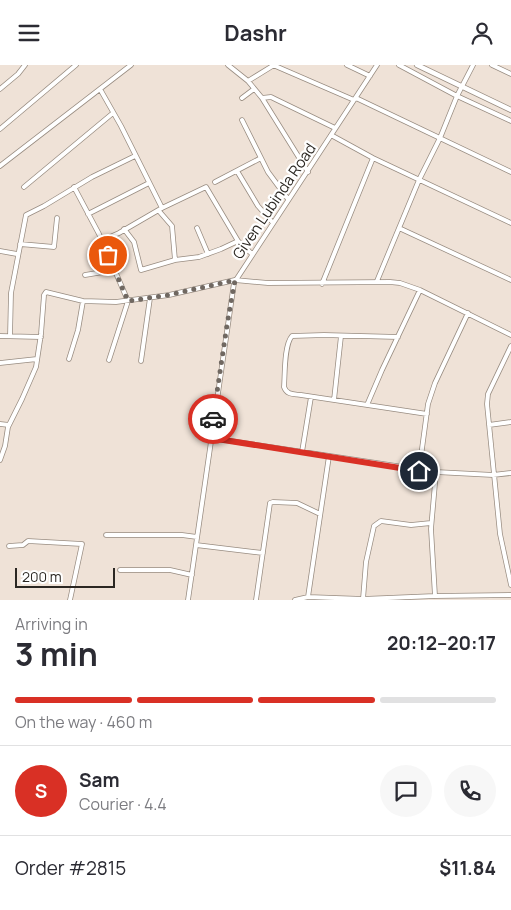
<!DOCTYPE html>
<html lang="en">
<head>
<meta charset="utf-8">
<style>
  body { margin:0; font-family:Manrope,sans-serif; background:#f7f7f7; color:#2b2b33; height:100vh; display:flex; flex-direction:column; font-size:19px; white-space:nowrap }
  * { box-sizing:border-box; margin:0 }
  p { font-size:16px; color:#7c7c81 }
  .icon { flex:none; width:28px; height:28px; fill:none; stroke:currentColor; stroke-width:2; stroke-linecap:round; stroke-linejoin:round }
  .map { position:relative; height:535px; overflow:hidden }
  .side { display:flex; flex-direction:column; background:#fff; flex:1 }
  .side>* { flex:none }
  .scale { position:absolute; left:15px; bottom:12px; width:100px; box-sizing:border-box; padding-left:5px; border:2px solid #2b2722; border-top:0; font-size:14px; line-height:18px; white-space:nowrap; color:#2b2722; -webkit-text-stroke:4px #fff; paint-order:stroke }
  .pin { position:absolute; display:grid; place-items:center; width:42px; height:42px; color:#fff; margin:-21px; border:2px solid #fff; border-radius:50%; box-shadow:0 1px 5px #0007 }
  .courier { position:absolute; display:grid; place-items:center; width:50px; height:50px; margin:-25px; border:4px solid #d93025; border-radius:50%; background:#fff; color:#222; box-shadow:0 1px 6px #0007 }
  .headline em { font-style:normal; font-weight:700 }
  .headline div { display:flex; flex-direction:column-reverse }
  .headline { display:flex; align-items:center; justify-content:space-between; height:85px; padding:0 15px }
  h1 { font-size:32px; font-weight:700; line-height:38px }
  .bar { display:grid; grid-template-columns:repeat(4,1fr); gap:8px 5px; align-content:center; height:60px; padding:0 15px }
  .bar i { height:6px; border-radius:4px; background:#e1e1e2 }
  .bar .current { background:#d93025 }
  .bar p { grid-column:span 4 }
  .line { display:flex; align-items:center; gap:12px; padding:0 15px; border-top:1px solid #e1e1e2 }
  .line div { flex:1 }
  .round { display:grid; place-items:center; flex:none; width:52px; height:52px; border-radius:26px; background:#f7f7f7 }
  header { display:flex; justify-content:space-between; align-items:center; height:65px; padding:0 15px; background:#fff; font-size:22px; font-weight:700 }
  .map>svg:first-child { display:block }
  .lines { fill:none; stroke-linecap:round; stroke-linejoin:round }
  .minor-casing { stroke:#988c81; stroke-width:5.5 }
  .major-casing { stroke:#988c81; stroke-width:6 }
  .minor { stroke:#fff; stroke-width:4 }
  .major { stroke:#fff; stroke-width:4.5 }
  .done { stroke:#706861; stroke-width:5; stroke-dasharray:0 9 }
  .route { stroke:#d93025; stroke-width:6 }
  .labels { text-anchor:middle; dominant-baseline:central; stroke-width:4.5; stroke-linejoin:round; paint-order:stroke }
  .street-label { font-size:15px; fill:#2b2722; stroke:#fff }
</style>
</head>
<body>
<header><svg class="icon" aria-label="menu" viewBox="0 0 24 24"><path d="M4 6h16M4 12h16M4 18h16"/></svg>Dashr<svg class="icon" aria-label="person" viewBox="0 0 24 24"><circle cx="12" cy="8" r="4"/><path d="M4 21q1-7 8-7t8 7"/></svg></header>
<div class="map">
<svg width="511" height="535" viewBox="0 0 511 535">
  <rect width="100%" height="100%" fill="#efe2d7"/>
  <g class="lines">
    <defs>
      <path id="minor" d="M228 0 248 16 262 33 308 107
        M273 0 354 35
        M347 0 370 11
        M399 0 457 31 511 56
        M492 0 511 9
        M248 16 274 0
        M0 24 18 9 25 0
        M100 24 121 61 162 143
        M242 33 254 24
        M262 33 271 32 275 34 335 63
        M356 33 511 107
        M242 55 268 107 288 134
        M0 64 76 0
        M331 70 373 93 511 158
        M0 101 131 0
        M237 106 258 141 273 158
        M215 117 261 93
        M24 122 113 48
        M74 122 99 169 128 236 109 295
        M159 146 172 161 175 195
        M88 149 149 118
        M197 163 208 189
        M399 163 511 215
        M124 164 134 177 141 205 175 195 199 192 221 184 238 176
        M101 176 119 168 162 143 206 122 238 176 252 189
        M20 179 54 182 57 153
        M0 186 17 189
        M85 210 115 205
        M377 216 419 115 440 73 457 31 473 0
        M322 219 373 93
        M0 271 41 272
        M10 271 11 228 26 150 44 141 92 112 135 91
        M398 272 324 270 292 271C284 280 285 309 284 322 287 330 293 329 301 330L427 349
        M511 281 488 329 487 339 500 469 511 520
        M69 294 78 265 83 236
        M141 296 150 233
        M0 298 37 294
        M334 335 341 271
        M367 340 382 305 420 225
        M0 359 9 360
        M489 360 511 357
        M211 373 436 407 493 410 511 408
        M302 387 311 332
        M0 395 5 381 8 362 22 334 36 302 41 269 44 230 46 227 83 236 116 237 169 230 235 215 268 218 390 217 400 218 420 225 511 270
        M419 406 428 339 435 318 468 248
        M106 470H182L197 472
        M196 480 263 488
        M9 481 23 480 28 476 82 479 70 535
        M120 505H170L192 510
        M435 531 431 464 436 407
        M308 532 329 391
        M363 534 366 497 374 461 381 456 411 460 431 458
        M188 535 234 218 377 0
        M256 535 270 438 273 437 297 438 320 449
        M295 535 308 532 363 534 435 531 511 530"/>
      <path id="major" d="M417 0 511 45"/>
    </defs>
    <use href="#minor" class="minor-casing"/>
    <use href="#major" class="major-casing"/>
    <use href="#minor" class="minor"/>
    <use href="#major" class="major"/>
  </g>
  <g class="lines">
    <path class="done" d="M108 190 128 236 169 230 235 215 227 260 213 354"/>
    <path class="route" d="M213 354 211 373 419 406"/>
  </g>
  <g class="labels">
    <g class="street-label">
      <text transform="translate(274 136) rotate(-56)">Given Lubinda Road</text>
    </g>
  </g>
</svg>
<div class="scale">200 m</div>
<div class="pin" style="left:108px;top:190px;background:#ea580c"><svg class="icon" aria-label="bag" viewBox="0 0 24 24"><path d="M5 8h14l-1 12H6zM9 8a3 3 0 0 1 6 0"/></svg></div>
<div class="pin" style="left:419px;top:406px;background:#1f2937"><svg class="icon" aria-label="home" viewBox="0 0 24 24"><path d="M3 11l9-7 9 7M6 9v11h12V9"/></svg></div>
<div class="courier" style="left:213px;top:354px"><svg class="icon" aria-label="car" viewBox="0 0 24 24"><path d="M5 17H2v-5l4-1 3-4h7l3 4 3 1v5h-3M9 17h6M6 11h13"/><circle cx="7" cy="17" r="2"/><circle cx="17" cy="17" r="2"/></svg></div>
</div>
<section class="side">
<div class="headline"><div><h1>3 min</h1><p>Arriving in</p></div><em>20:12–20:17</em></div>
<div class="bar"><i class="current"></i><i class="current"></i><i class="current"></i><i></i><p>On the way · 460 m</p></div>
<div class="line" style="height:90px"><b class="round" style="background:#d93025;color:#fff">S</b><div><b>Sam</b><p>Courier · 4.4</p></div><a class="round"><svg class="icon" aria-label="chat" viewBox="0 0 24 24"><path d="M4 5h16v11H9l-5 4z"/></svg></a><a class="round"><svg class="icon" aria-label="phone" viewBox="0 0 24 24"><path d="M5 4h4l2 5-3 2q2 4 5 5l2-3 5 2v4C11 20 4 13 5 4z"/></svg></a></div>
<div class="line" style="height:65px"><div>Order #2815</div><b>$11.84</b></div>
</section>
</body>
</html>
